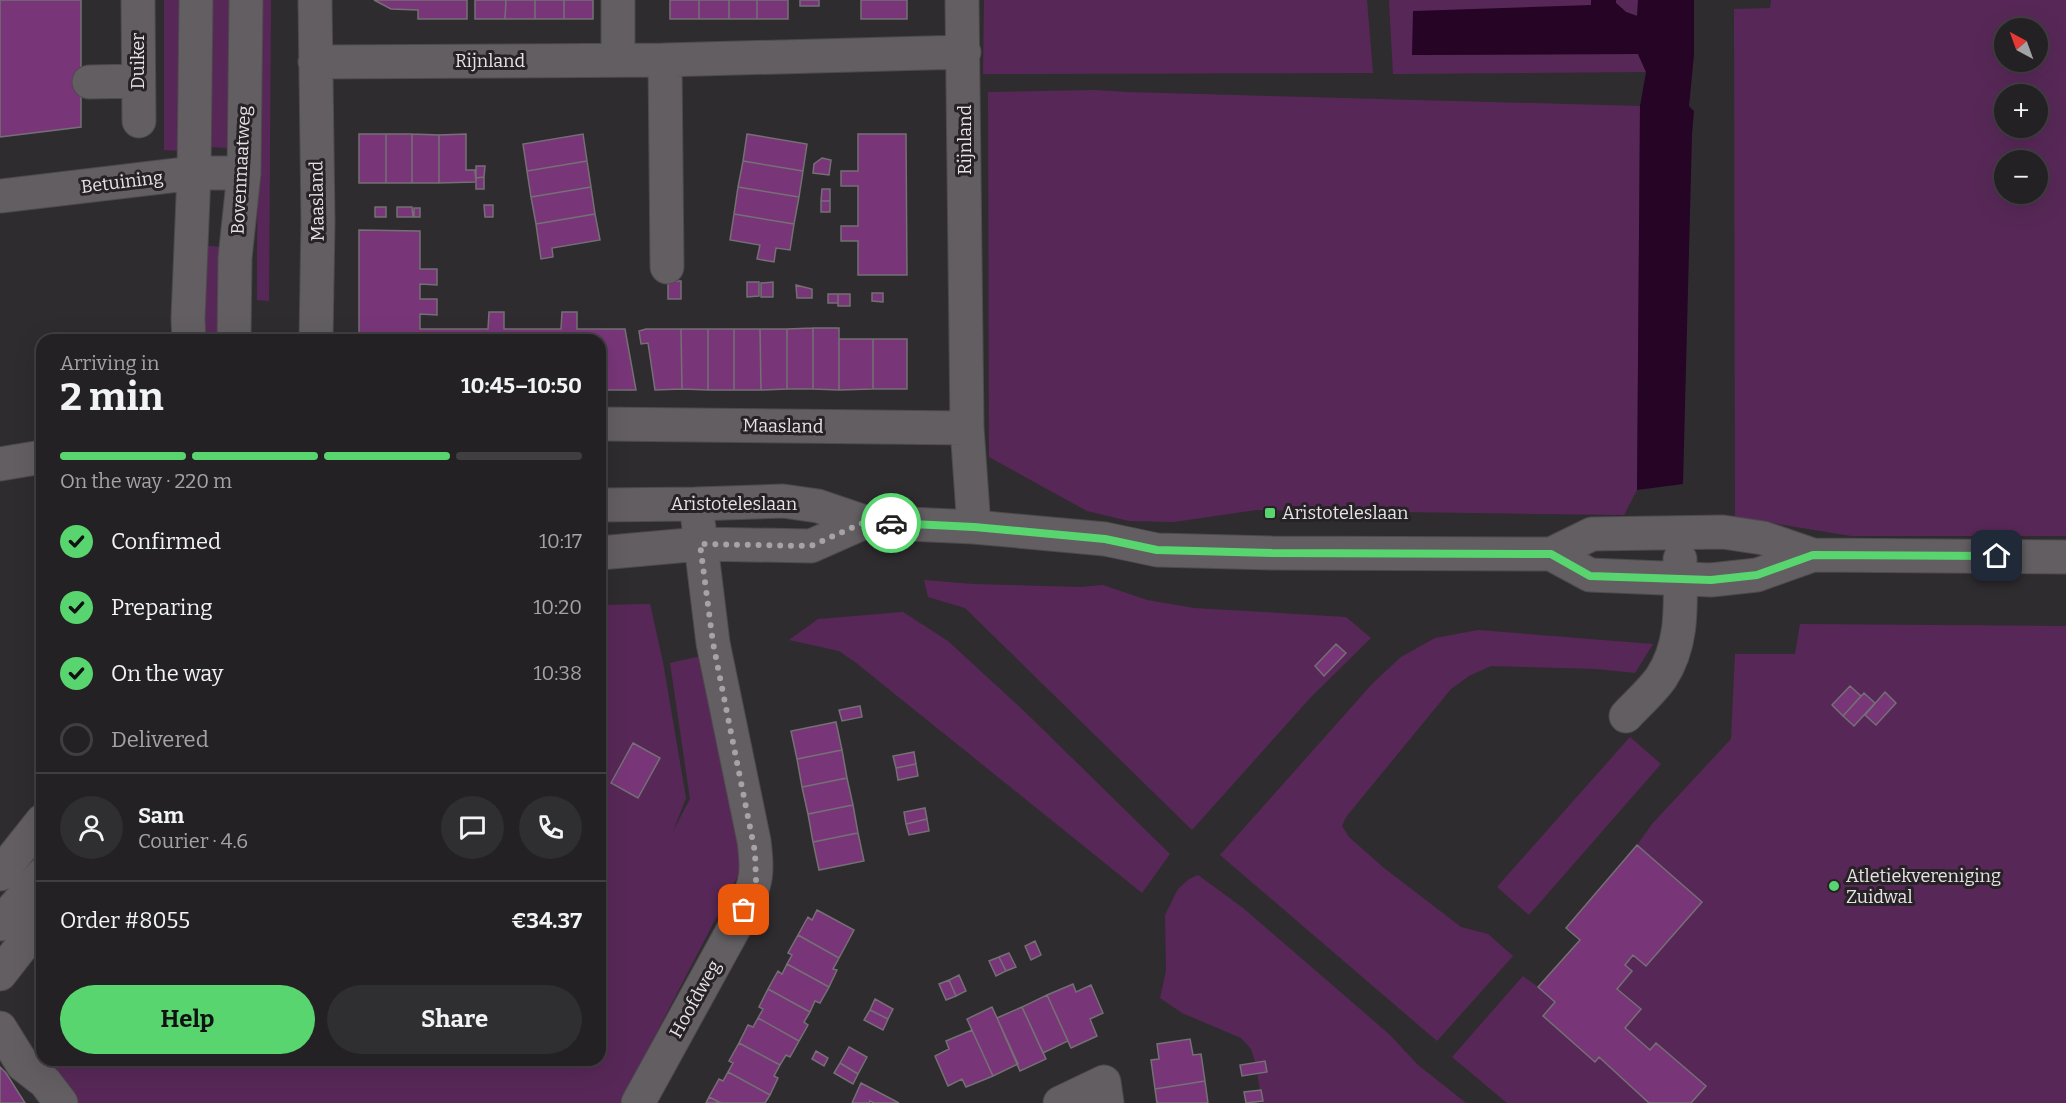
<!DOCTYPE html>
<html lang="en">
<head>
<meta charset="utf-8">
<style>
  body { margin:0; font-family:Bitter,serif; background:#2f2e30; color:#f1f3f6; height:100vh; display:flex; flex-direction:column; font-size:22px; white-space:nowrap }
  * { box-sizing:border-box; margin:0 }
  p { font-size:20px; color:#a3a3a6 }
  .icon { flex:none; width:33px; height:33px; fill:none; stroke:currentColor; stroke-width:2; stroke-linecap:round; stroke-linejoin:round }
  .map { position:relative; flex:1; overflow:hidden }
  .panel { position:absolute; left:36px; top:334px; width:570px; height:732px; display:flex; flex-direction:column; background:#232123; border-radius:18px; box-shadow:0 6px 24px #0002,0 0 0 2px #403e41 }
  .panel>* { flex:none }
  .needle { width:39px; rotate:319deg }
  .buttons { position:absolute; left:1994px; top:18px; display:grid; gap:12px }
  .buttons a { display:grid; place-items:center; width:54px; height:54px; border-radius:50%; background:#232123; box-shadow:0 6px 24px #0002,0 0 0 2px #403e41; font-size:30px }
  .pin { position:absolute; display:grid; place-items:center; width:51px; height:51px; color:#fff; margin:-26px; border-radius:12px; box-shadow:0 3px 9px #0006 }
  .courier { position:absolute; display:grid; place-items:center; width:60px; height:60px; margin:-30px; border:4px solid #58d56f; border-radius:50%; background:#fff; color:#222; box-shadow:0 2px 8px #0007 }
  .summary em { font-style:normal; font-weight:700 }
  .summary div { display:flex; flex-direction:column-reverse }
  .summary { display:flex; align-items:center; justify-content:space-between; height:102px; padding:0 24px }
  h1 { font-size:39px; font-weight:700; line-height:45px }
  .bar { display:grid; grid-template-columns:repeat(4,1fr); gap:9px 6px; align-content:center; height:72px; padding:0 24px }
  .bar i { height:8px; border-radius:4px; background:#403e41 }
  .bar .current { background:#58d56f }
  .bar p { grid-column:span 4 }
  .line { display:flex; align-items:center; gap:15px; padding:0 24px; border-top:2px solid #403e41 }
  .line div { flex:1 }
  .round { display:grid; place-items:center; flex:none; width:63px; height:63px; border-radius:32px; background:#2f2e30 }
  ol { padding:0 24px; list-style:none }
  li { display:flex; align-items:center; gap:18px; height:66px }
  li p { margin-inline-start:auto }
  li .icon { padding:6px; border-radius:50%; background:#58d56f; color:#111; stroke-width:4 }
  li:last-child { color:#a3a3a6 }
  li i { width:33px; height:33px; border:3px solid #403e41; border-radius:50% }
  .action { display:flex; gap:12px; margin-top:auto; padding:12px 24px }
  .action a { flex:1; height:69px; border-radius:36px; background:#58d56f; color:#111; font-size:24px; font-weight:700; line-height:69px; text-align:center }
  .action a+a { background:#2f2e30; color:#f1f3f6 }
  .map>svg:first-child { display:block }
  .green { fill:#572857; fill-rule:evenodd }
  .water { fill:#250426 }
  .building { fill:#783678; stroke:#747074; stroke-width:1.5 }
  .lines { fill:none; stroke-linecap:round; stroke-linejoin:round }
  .minor-casing { stroke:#4d4a4d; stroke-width:35 }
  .minor { stroke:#625e62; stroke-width:33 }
  .done { stroke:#a6a3a5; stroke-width:6; stroke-dasharray:0 10.8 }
  .route { stroke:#58d56f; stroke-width:8 }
  .poi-dot { fill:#58d56f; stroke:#262225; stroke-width:2 }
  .labels { text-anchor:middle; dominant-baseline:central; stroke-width:6; stroke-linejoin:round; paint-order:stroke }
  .street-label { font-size:18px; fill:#e6e3e5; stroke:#262225 }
  .poi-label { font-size:18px; fill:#e6e3e5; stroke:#262225; text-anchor:start }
</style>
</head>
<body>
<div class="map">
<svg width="2066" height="1103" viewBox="0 0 2066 1103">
  <rect width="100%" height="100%" fill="#2f2c2f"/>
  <path class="green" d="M164 0H181L182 151 164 150Z
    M208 0H230L229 148 209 147Z
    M258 0H271L269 301 257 300Z
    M984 0H1367L1373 73 983 74Z
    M1389 0H1591V5L1413 55 1638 54 1646 72 1393 74Z
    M1616 0H1638V16L1626 12 1616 3Z
    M1771 0H2066V536H1851L1735 517 1734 9 1770 8ZM2004 28H2037V62H2004ZM2004 94H2037V128H2004ZM2004 160H2037V194H2004Z
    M1095 90 1126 92 1640 106 1637 490 1624 515 1256 510 1174 522 1129 521 1087 511 989 457 988 92Z
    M200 245 221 247 223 340H199Z
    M924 580 973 584 1081 587 1103 585 1147 600 1194 608 1346 617 1371 638 1311 697 1192 830 965 608 928 597Z
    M650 604 663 662 686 798 673 831 690 799 670 663 705 655 743 836 740 872 620 1103H73L27 1054 42 1045V1060H600V605Z
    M903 612 948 641 1023 710 1170 854 1142 893 855 662 839 651 789 640 818 619Z
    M1800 624 2066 626V1103H1507L1452 1057 1523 976 1538 987 1580 940 1566 928 1637 845 1652 824 1731 739 1735 654H1795Z
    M1478 630 1653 644 1635 673 1596 669 1491 666 1469 676 1451 689 1346 817 1342 826 1349 837 1384 868 1461 927 1488 934 1513 956 1437 1041 1220 855 1372 684 1401 657 1435 638Z
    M1630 737 1661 764 1529 915 1497 887Z
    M1198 875 1243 908 1389 1034 1418 1065 1466 1103H1262L1256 1065 1251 1049 1241 1038 1182 1013 1160 998 1166 971 1165 915 1178 889 1189 879Z"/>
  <path class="water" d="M1591 0H1616V3L1626 12 1637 16 1638 0H1694V55L1689 106 1694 111 1692 134 1683 484 1637 490 1640 106 1646 72 1638 54 1412 55 1413 11 1591 5Z"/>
  <path class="building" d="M0 0H81V127L0 137Z
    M374 0H467V19H418V10L391 9Z
    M475 0H506L505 19H475Z
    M506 0H535V19H505Z
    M535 0H564V19H535Z
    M564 0H593V19H564Z
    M670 0H699V19H670Z
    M699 0H729V19H699Z
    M729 0H757V19H729Z
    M757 0H788V19H757Z
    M800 0H819V6H800Z
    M861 0H907V19H861Z
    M359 134H386V183H359Z
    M386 134H412V183H386Z
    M412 134 439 135V183H412Z
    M466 134V170H475L476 182 439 183V135Z
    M583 134 587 161 527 171 523 144Z
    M747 134 807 144 803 171 743 161Z
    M858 134H906L907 275H858V241H841V226H858V186H841V171H858Z
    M822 158 831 160 829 175 813 173 814 164Z
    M587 161 591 187 531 197 527 171Z
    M743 161 803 171 799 197 738 187Z
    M476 166H485L484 177 476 178Z
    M484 177V189H476V178Z
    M591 187 595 214 536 224 531 197Z
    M738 187 799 197 794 224 734 214Z
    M822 189H830V201H821Z
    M821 201H830V212H821Z
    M484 205H493V217H485Z
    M375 207H386V217H375Z
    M397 207H412L413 217H397Z
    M414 208H420V217H414Z
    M595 214 600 240 552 248 553 257 541 259 536 224Z
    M734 214 794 224 790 250 776 248 774 262 757 259 760 245 730 240Z
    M359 230 420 231V269H437V285L420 284V299H437V315L420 314V329H488L489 312H504V329H561L562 312H577V329H625L636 390H600V340H359Z
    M668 281H681V299H668Z
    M747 282H759V296L747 297Z
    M773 282V297H761V283Z
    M796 285 812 289V298H797Z
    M872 293H883V302L872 301Z
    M828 294H838V303H828Z
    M838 294H850V306H838Z
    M813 328H839V390L813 389Z
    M813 328V389H787V329Z
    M646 329H681L682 389 655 390 648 343 641 344 639 331Z
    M681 329H708V390L682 389Z
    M708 329H734V390H708Z
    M734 329H760L761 390H734Z
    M760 329H787V389L761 390Z
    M839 339H873V389L839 390Z
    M873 339H907V389H873Z
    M1336 644 1346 653 1324 676 1315 666Z
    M1850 686 1861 696 1843 716 1832 705Z
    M1885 692 1896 703 1876 725 1865 715Z
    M1864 693 1875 703 1854 726 1843 716Z
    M860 706 862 717 842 721 839 710Z
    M836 722 842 750 797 759 791 731Z
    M633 743 660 758 638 798 611 783Z
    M842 750 847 778 802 787 797 759Z
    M914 752 916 764 896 768 893 756Z
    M916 764 918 776 898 780 896 768Z
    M847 778 853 805 808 814 802 787Z
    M853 805 858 833 813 842 808 814Z
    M925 808 927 819 906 824 904 812Z
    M927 819 929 831 909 835 906 824Z
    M858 833 864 861 819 870 813 842Z
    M1637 845 1702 902 1646 966 1633 955 1625 965 1632 971 1617 989 1641 1009 1625 1028 1650 1050 1656 1043 1706 1086 1691 1103H1649L1599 1057 1595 1062 1543 1016 1555 1002 1538 987 1580 940 1566 928Z
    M817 910 854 930 839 958 798 935 808 917 812 920Z
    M798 935 839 958 833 969 837 970 829 987 787 964 792 955 788 953Z
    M1035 941 1041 955 1031 960 1025 946Z
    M1009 953 1016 967 1006 971 999 957Z
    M999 957 1006 971 996 976 989 961Z
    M787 964 829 987 820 1003 815 1001 810 1012 768 989 778 971 782 974Z
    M959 975 966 991 956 996 949 980Z
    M949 980 956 996 946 1000 939 984Z
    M1073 984 1076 992 1091 985 1103 1013 1090 1019 1097 1036 1071 1048 1047 995Z
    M42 985V999L36 996Z
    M768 989 810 1012 804 1022 808 1025 799 1041 758 1018 763 1009 759 1007Z
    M1047 995 1068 1041 1043 1053 1022 1007Z
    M875 999 893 1009 888 1019 870 1010Z
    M992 1007 1018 1064 993 1076 967 1019Z
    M1022 1007 1046 1059 1020 1071 997 1018Z
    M870 1010 888 1019 883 1030 864 1020Z
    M758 1018 799 1041 790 1057 786 1055 780 1065 739 1043 748 1025 753 1027Z
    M972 1030 993 1076 966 1087 962 1079 948 1086 935 1056 949 1049 946 1041Z
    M1190 1039 1193 1055 1201 1054 1205 1081 1155 1089 1151 1060 1159 1059 1157 1044Z
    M739 1043 780 1065 774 1076 778 1078 770 1095 728 1072 733 1063 729 1061Z
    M849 1047 867 1057 858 1074 840 1063Z
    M816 1051 828 1058 824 1066 812 1059Z
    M1265 1061 1267 1072 1242 1076 1240 1065Z
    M840 1063 858 1074 853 1084 834 1073Z
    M0 1067 6 1073 25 1103H0Z
    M728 1072 770 1095 765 1103H721L709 1097 719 1079 723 1081Z
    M1205 1081 1208 1103H1157L1155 1089Z
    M861 1083 899 1103H874L870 1101 869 1103H852Z
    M1261 1090 1263 1101 1246 1103 1244 1092Z
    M709 1097 721 1103H706Z"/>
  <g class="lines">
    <defs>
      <path id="minor" d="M138 0 139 121
        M315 0 318 222 316 340
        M618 0V60
        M962 0 967 428 974 527
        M665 60 667 267
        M315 62 665 60 964 52
        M89 82 138 81
        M0 196 194 173H244
        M189 340 188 319 194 173 196 0
        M234 340 235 258 244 173 246 0
        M600 424 967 428
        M0 464 42 457
        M600 505 696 504 783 501 818 506 865 522 974 527 1105 539 1157 550 1272 553 1551 554 1592 534 1723 532 1763 538 1813 555 2066 557
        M600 553 700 544 811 546 865 522
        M1551 554 1590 575 1711 580 1757 575 1813 555
        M1626 716C1637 704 1651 692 1661 678 1685 642 1680 600 1680 559
        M0 874 42 821
        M0 924 42 875
        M0 974 42 920
        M0 1028 23 1065 45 1082 61 1103
        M638 1103 744 910C757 882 758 871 754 841L713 643 696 504
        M1060 1103 1104 1082 1107 1103"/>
    </defs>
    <use href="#minor" class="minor-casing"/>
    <use href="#minor" class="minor"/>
  </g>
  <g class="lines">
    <path class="done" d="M744 910 756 881 755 852 713 643 700 544 811 546 865 522 891 523"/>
    <path class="route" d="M891 523 974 527 1105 539 1157 550 1272 553 1551 554 1590 576 1711 580 1757 575 1813 555 1997 556"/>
  </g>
  <g class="poi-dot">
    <rect x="1264" y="507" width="12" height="12" rx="3"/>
    <circle cx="1834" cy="886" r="6"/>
  </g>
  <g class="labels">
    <g class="street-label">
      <text transform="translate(138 61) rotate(-90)">Duiker</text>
      <text x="490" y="61">Rijnland</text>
      <text transform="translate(965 140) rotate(-90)">Rijnland</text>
      <text transform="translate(241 170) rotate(-87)">Bovenmaatweg</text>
      <text transform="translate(122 182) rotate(-7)">Betuining</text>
      <text transform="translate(317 201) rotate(-91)">Maasland</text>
      <text transform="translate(783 426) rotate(1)">Maasland</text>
      <text x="734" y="504">Aristoteleslaan</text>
      <text transform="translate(695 999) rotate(-61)">Hoofdweg</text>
    </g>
    <g class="poi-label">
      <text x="1282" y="513">Aristoteleslaan</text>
      <text x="1846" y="876">Atletiekvereniging<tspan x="1846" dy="21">Zuidwal</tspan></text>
    </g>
  </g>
</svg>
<div class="buttons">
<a><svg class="needle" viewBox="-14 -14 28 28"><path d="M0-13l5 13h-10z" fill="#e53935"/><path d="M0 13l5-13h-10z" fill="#a3a3a6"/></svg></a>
<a>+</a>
<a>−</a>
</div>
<div class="pin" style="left:744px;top:910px;background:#ea580c"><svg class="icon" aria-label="bag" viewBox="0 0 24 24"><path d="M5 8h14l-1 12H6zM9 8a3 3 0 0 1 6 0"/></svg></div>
<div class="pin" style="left:1997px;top:556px;background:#1f2937"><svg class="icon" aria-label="home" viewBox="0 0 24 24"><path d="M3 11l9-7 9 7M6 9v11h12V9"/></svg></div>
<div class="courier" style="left:891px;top:523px"><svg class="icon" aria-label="car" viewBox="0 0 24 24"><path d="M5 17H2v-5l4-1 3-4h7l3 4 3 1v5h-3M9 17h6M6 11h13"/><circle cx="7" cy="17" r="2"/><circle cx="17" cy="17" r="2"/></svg></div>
<section class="panel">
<div class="summary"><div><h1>2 min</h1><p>Arriving in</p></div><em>10:45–10:50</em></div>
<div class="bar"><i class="current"></i><i class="current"></i><i class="current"></i><i></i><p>On the way · 220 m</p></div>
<ol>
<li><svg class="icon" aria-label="check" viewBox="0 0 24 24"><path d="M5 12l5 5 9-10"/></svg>Confirmed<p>10:17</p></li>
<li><svg class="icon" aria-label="check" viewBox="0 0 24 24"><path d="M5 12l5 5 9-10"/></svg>Preparing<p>10:20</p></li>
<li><svg class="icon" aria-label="check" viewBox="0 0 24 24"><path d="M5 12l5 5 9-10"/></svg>On the way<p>10:38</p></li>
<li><i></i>Delivered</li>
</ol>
<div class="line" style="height:108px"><a class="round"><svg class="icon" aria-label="person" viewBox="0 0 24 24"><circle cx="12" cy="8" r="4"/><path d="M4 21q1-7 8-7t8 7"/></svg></a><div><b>Sam</b><p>Courier · 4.6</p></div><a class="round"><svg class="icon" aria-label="chat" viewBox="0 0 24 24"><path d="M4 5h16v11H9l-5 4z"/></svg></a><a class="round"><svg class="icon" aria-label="phone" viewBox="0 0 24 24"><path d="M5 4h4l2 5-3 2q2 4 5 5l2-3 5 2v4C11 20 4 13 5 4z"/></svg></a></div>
<div class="line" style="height:78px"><div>Order #8055</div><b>€34.37</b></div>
<div class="action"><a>Help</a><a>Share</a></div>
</section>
</div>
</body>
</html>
